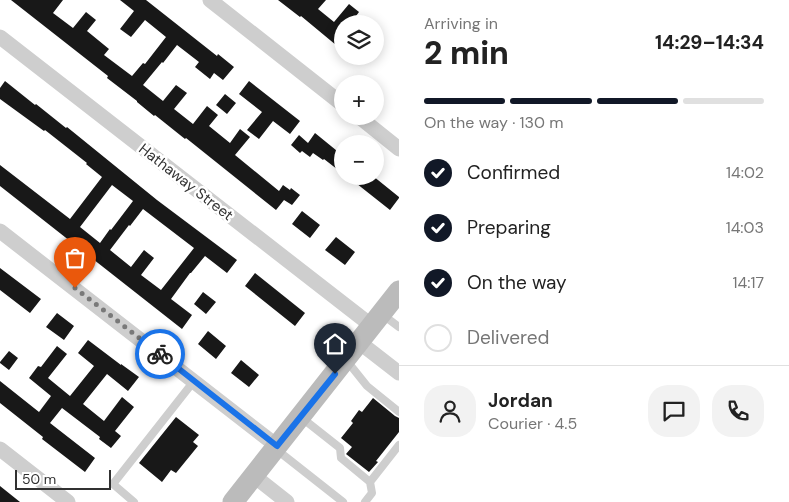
<!DOCTYPE html>
<html lang="en">
<head>
<meta charset="utf-8">
<style>
  body { margin:0; font-family:"DM Sans",sans-serif; background:#f2f2f2; color:#222; height:100vh; display:flex; flex-direction:column; font-size:19px; white-space:nowrap }
  * { box-sizing:border-box; margin:0 }
  p { font-size:16px; color:#767676 }
  .icon { flex:none; width:28px; height:28px; fill:none; stroke:currentColor; stroke-width:2; stroke-linecap:round; stroke-linejoin:round }
  .map { position:relative; flex:1; overflow:hidden }
  .sheet { display:flex; flex-direction:column; background:#fff; width:390px }
  .sheet>* { flex:none }
  .tools { position:absolute; left:334px; top:15px; display:grid; gap:10px }
  .tools a { display:grid; place-items:center; width:50px; height:50px; border-radius:50%; background:#fff; box-shadow:0 2px 12px #0003; font-size:25px }
  .scale { position:absolute; left:15px; bottom:12px; width:96px; box-sizing:border-box; padding-left:5px; border:2px solid #313131; border-top:0; font-size:14px; line-height:18px; white-space:nowrap; color:#313131; -webkit-text-stroke:4px #fff; paint-order:stroke }
  .pin { position:absolute; display:grid; place-items:center; width:42px; height:42px; color:#fff; margin:-51px -21px; border-radius:50% 50% 50% 0; rotate:-45deg; box-shadow:0 0 5px #0007 }
  .pin .icon { rotate:45deg }
  .courier { position:absolute; display:grid; place-items:center; width:50px; height:50px; margin:-25px; border:4px solid #1a73e8; border-radius:50%; background:#fff; color:#222; box-shadow:0 1px 6px #0007 }
  .overview em { font-style:normal; font-weight:800 }
  .overview div { display:flex; flex-direction:column-reverse }
  .overview { display:flex; align-items:center; justify-content:space-between; height:85px; padding:0 25px }
  h1 { font-size:32px; font-weight:800; line-height:38px }
  .bar { display:grid; grid-template-columns:repeat(4,1fr); gap:8px 5px; align-content:center; height:60px; padding:0 25px }
  .bar i { height:6px; border-radius:4px; background:#e0e0e0 }
  .bar .active { background:#111827 }
  .bar p { grid-column:span 4 }
  .line { display:flex; align-items:center; gap:12px; padding:0 25px; border-top:1px solid #e0e0e0 }
  .line div { flex:1 }
  .round { display:grid; place-items:center; flex:none; width:52px; height:52px; border-radius:20px; background:#f2f2f2 }
  ol { padding:0 25px; list-style:none }
  li { display:flex; align-items:center; gap:15px; height:55px }
  li p { margin-inline-start:auto }
  li .icon { padding:5px; border-radius:50%; background:#111827; color:#fff; stroke-width:4 }
  li:last-child { color:#767676 }
  li i { width:28px; height:28px; border:2px solid #e0e0e0; border-radius:50% }
  main { display:flex; flex:1; min-height:0 }
  .map>svg:first-child { display:block }
  .building { fill:#181818; fill-rule:evenodd }
  .lines { fill:none; stroke-linecap:round; stroke-linejoin:round }
  .lane { stroke:#cecece; stroke-width:8 }
  .street { stroke:#cecece; stroke-width:15 }
  .secondary { stroke:#bbb; stroke-width:21 }
  .done { stroke:#797979; stroke-width:5; stroke-dasharray:0 9 }
  .route { stroke:#1a73e8; stroke-width:6 }
  .labels { text-anchor:middle; dominant-baseline:central; stroke-width:5; stroke-linejoin:round; paint-order:stroke }
  .street-label { font-size:15px; fill:#313131; stroke:#fff }
</style>
</head>
<body>
<main>
<div class="map">
<svg width="399" height="502" viewBox="0 0 399 502">
  <rect width="100%" height="100%" fill="#fff"/>
  <path class="building" d="M11 0H63L53 13 73 28 86 12 96 20 87 31 109 49 104 55 132 76 143 63 145 64 166 37 145 20 131 37 120 29 134 11 120 0H146L217 56 218 54 234 67 223 80 214 73 210 79 195 67 199 62 177 45 163 63 162 62 143 85 163 101 176 85 187 93 174 109 193 124 207 106 218 115 209 126 230 143 240 129 250 137 235 155 279 191 283 185 290 190 291 188 300 195 292 205 284 200 276 210 186 138 185 139 155 115 154 116 137 102V101L107 78 108 76Z
    M278 0H326L318 9 334 22 349 4 359 12 350 24H342V50L301 16 300 17Z
    M5 81 35 105 36 104 66 128 67 127 157 200 237 260 227 273 205 256 191 273H190L171 299 192 315 182 329 0 186V165L70 219 102 177 86 164 87 163 45 130 44 131 0 99V88ZM112 185 133 201 111 230 110 229 100 243 80 227ZM143 209 194 248 161 290 141 275 154 258 144 250 131 267 110 250 129 225 130 226Z
    M249 81 300 121 290 134 273 121 259 139 247 130 262 112 239 94Z
    M225 94 236 103 227 114 216 105Z
    M315 133 342 155V173L324 159 323 160 313 153 310 157 302 151 300 153 291 145 299 135 308 143Z
    M347 176H373L399 197V198L390 210Z
    M302 211 320 225 310 238 292 224Z
    M336 237 355 252 345 265 325 250Z
    M0 268 41 299 30 313 0 290Z
    M255 273 305 313 295 326 245 286Z
    M203 292 216 302 206 314 194 304Z
    M57 313 74 326 64 340 46 327Z
    M208 331 226 346 216 359 198 344Z
    M88 340 121 365V364L139 377 128 391 107 374 83 404 104 421 122 397 134 407 115 431 121 436 111 448 99 439 100 437 62 408 50 423 95 458 85 472 42 439 43 437 0 403V381L39 412 51 396 29 378 38 366 41 367 57 346 67 354 48 378 70 396 94 366 78 353Z
    M9 351 18 358 9 370 0 363V362Z
    M241 360 259 375 249 387 231 373Z
    M373 398 395 416 399 418V432L376 461 378 462 369 472 346 454 352 447 341 438 353 423 351 421 359 410 362 412Z
    M176 417 199 435 193 442 198 446 176 473 171 470 162 482 139 463Z
    M0 486 20 502H0Z"/>
  <g class="lines">
    <path class="lane" d="M383 315 399 327
      M347 361 367 386 399 412
      M302 418 340 448 341 458 370 482 372 493 365 502
      M277 450 343 502
      M370 482 399 445
      M134 502 113 484 194 381"/>
    <path class="street" d="M210 0 342 104
      M0 37 372 326
      M358 116 399 149
      M0 231 277 446
      M359 342 399 373
      M0 449 68 502
      M254 476 287 502"/>
    <path class="secondary" d="M233 502 399 291"/>
  </g>
  <g class="lines">
    <path class="done" d="M75 288 160 354"/>
    <path class="route" d="M160 354 277 446 335 374"/>
  </g>
  <g class="labels">
    <g class="street-label">
      <text transform="translate(186 182) rotate(38)">Hathaway Street</text>
    </g>
  </g>
</svg>
<div class="tools">
<a><svg class="icon" aria-label="layers" viewBox="0 0 24 24"><path d="M12 4l9 5-9 5-9-5zM3 14l9 5 9-5"/></svg></a>
<a>+</a>
<a>−</a>
</div>
<div class="scale">50 m</div>
<div class="pin" style="left:75px;top:288px;background:#ea580c"><svg class="icon" aria-label="bag" viewBox="0 0 24 24"><path d="M5 8h14l-1 12H6zM9 8a3 3 0 0 1 6 0"/></svg></div>
<div class="pin" style="left:335px;top:374px;background:#1f2937"><svg class="icon" aria-label="home" viewBox="0 0 24 24"><path d="M3 11l9-7 9 7M6 9v11h12V9"/></svg></div>
<div class="courier" style="left:160px;top:354px"><svg class="icon" aria-label="bike" viewBox="0 0 24 24"><circle cx="6" cy="16" r="4"/><circle cx="18" cy="16" r="4"/><path d="M6 16l4-8h5l3 8M10 8l3 8H6M13 5h3"/></svg></div>
</div>
<section class="sheet">
<div class="overview"><div><h1>2 min</h1><p>Arriving in</p></div><em>14:29–14:34</em></div>
<div class="bar"><i class="active"></i><i class="active"></i><i class="active"></i><i></i><p>On the way · 130 m</p></div>
<ol>
<li><svg class="icon" aria-label="check" viewBox="0 0 24 24"><path d="M5 12l5 5 9-10"/></svg>Confirmed<p>14:02</p></li>
<li><svg class="icon" aria-label="check" viewBox="0 0 24 24"><path d="M5 12l5 5 9-10"/></svg>Preparing<p>14:03</p></li>
<li><svg class="icon" aria-label="check" viewBox="0 0 24 24"><path d="M5 12l5 5 9-10"/></svg>On the way<p>14:17</p></li>
<li><i></i>Delivered</li>
</ol>
<div class="line" style="height:90px"><a class="round"><svg class="icon" aria-label="person" viewBox="0 0 24 24"><circle cx="12" cy="8" r="4"/><path d="M4 21q1-7 8-7t8 7"/></svg></a><div><b>Jordan</b><p>Courier · 4.5</p></div><a class="round"><svg class="icon" aria-label="chat" viewBox="0 0 24 24"><path d="M4 5h16v11H9l-5 4z"/></svg></a><a class="round"><svg class="icon" aria-label="phone" viewBox="0 0 24 24"><path d="M5 4h4l2 5-3 2q2 4 5 5l2-3 5 2v4C11 20 4 13 5 4z"/></svg></a></div>
</section>
</main>
</body>
</html>
